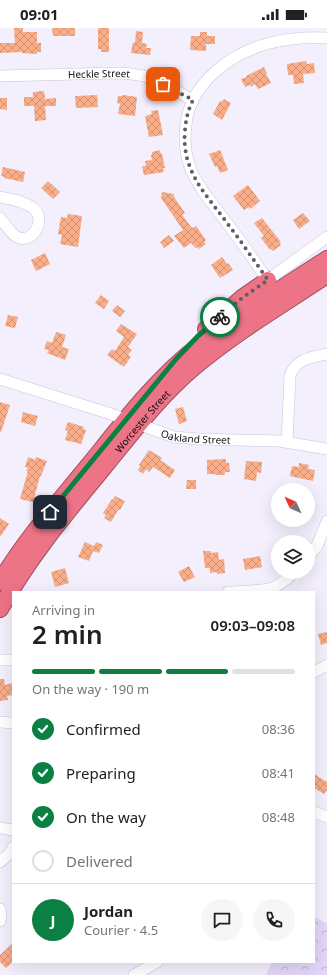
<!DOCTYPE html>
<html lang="en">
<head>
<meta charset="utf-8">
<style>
  body { margin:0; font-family:"Noto Sans",sans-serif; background:#f6f6f6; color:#202124; height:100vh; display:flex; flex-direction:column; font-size:15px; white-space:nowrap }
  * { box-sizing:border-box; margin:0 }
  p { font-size:13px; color:#757577 }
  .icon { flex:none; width:22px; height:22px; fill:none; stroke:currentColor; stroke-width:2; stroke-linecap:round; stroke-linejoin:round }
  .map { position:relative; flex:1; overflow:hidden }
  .panel { position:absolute; left:12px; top:563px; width:303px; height:372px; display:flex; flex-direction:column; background:#fff; border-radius:0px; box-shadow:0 4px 16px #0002 }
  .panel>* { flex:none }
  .needle { width:26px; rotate:314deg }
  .buttons { position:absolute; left:271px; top:455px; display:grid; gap:8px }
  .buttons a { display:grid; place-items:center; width:44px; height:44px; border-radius:50%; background:#fff; box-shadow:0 4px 16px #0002; font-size:20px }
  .pin { position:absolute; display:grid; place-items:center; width:34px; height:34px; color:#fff; margin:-17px; border-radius:8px; box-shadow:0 2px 6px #0006 }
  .courier { position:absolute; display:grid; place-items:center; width:40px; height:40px; margin:-20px; border:3px solid #0b8043; border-radius:50%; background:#fff; color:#222; box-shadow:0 1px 5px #0007 }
  .headline em { font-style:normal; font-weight:600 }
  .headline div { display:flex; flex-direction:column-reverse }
  .headline { display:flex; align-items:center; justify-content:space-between; height:68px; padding:0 20px }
  h1 { font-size:26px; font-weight:600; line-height:30px }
  .bar { display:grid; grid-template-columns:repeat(4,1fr); gap:6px 4px; align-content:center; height:48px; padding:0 20px }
  .bar i { height:5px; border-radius:3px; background:#e0e0e0 }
  .bar .active { background:#0b8043 }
  .bar p { grid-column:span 4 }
  .line { display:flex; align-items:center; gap:10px; padding:0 20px; border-top:1px solid #e0e0e0 }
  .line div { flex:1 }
  .round { display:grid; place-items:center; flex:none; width:42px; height:42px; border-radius:21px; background:#f6f6f6 }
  ol { padding:0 20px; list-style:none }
  li { display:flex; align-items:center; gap:12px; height:44px }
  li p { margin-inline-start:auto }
  li .icon { padding:4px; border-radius:50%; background:#0b8043; color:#fff; stroke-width:4 }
  li:last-child { color:#757577 }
  li i { width:22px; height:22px; border:2px solid #e0e0e0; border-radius:50% }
  .status { display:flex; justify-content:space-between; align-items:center; height:28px; padding:0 20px; background:#fff; direction:ltr }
  .status svg { height:11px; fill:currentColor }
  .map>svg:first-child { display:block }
  .park { fill:url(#park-crowns) }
  .building { fill:url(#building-cross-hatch) }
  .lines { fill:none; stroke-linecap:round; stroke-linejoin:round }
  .minor-casing { stroke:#cbc2d7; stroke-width:12 }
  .highway-casing { stroke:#a0505e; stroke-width:18 }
  .minor { stroke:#fff; stroke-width:11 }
  .highway { stroke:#ed7386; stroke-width:16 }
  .done { stroke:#605d66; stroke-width:4; stroke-dasharray:0 7.2 }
  .route { stroke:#0b8043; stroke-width:5 }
  .labels { text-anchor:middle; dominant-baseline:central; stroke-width:4; stroke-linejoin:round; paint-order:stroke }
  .street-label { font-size:10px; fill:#110e15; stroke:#fff }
</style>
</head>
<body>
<div class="status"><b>09:01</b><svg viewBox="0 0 49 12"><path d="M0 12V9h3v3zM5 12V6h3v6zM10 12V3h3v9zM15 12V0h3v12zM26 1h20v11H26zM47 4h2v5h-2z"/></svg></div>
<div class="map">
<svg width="327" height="947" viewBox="0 0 327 947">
  <defs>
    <pattern id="park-crowns" width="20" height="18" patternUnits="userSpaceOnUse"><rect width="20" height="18" fill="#e3d6f8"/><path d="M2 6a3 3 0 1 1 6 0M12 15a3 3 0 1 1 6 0" fill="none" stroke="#c2b6d4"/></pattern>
    <pattern id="building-cross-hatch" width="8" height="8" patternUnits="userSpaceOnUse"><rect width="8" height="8" fill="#f9ad88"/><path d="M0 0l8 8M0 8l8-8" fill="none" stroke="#d49474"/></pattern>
  </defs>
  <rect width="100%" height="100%" fill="#f4effd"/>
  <path class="park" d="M314 889 327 895V947H266L272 934H314Z"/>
  <path class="building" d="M14 0H23V4H37V15H41V24H37V26L22 25V24L0 25V15H15Z
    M52 0H75V8H53Z
    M98 0H109V24H101V21H98Z
    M136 3 143 4 142 15 147 16 146 20H151L150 27 131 25 133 14 135 15Z
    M200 4H207V8H215V16H206V23L190 22 191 8H200Z
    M306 33 307 36 314 35 315 45 303 46 304 55 294 56 293 47H288L287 36Z
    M264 39 267 45 266 46 271 55 258 61 255 56 251 59 250 57 245 59 241 51 247 49 246 48Z
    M44 63 45 71 56 70V78H45L46 92 35 93 34 78H24V69H33V64Z
    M97 67 98 79 76 80 75 68Z
    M123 67 137 69 135 88 118 86 120 76 117 75 118 68H122Z
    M0 70H7V82L0 81Z
    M224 71 231 75 222 92 213 86 220 73 222 74Z
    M158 82 163 107 149 109 145 88 152 86 151 83Z
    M160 122 161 126H162L165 140H163L164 144 144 147 142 138H146L145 133 152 132 151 127H152V124Z
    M220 122 228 142 220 145 217 138 215 139 209 126Z
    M3 139 25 144 23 154 4 150 5 149 1 148Z
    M48 153 60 164 53 171 41 160Z
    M248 157 260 173 250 181 249 179 244 182 233 168Z
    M162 164 174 166V169L185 185 182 187 192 200 196 198 206 212 204 214 206 216 199 221 198 219 196 220 191 215 184 220 174 208 183 202 161 170Z
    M303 185 310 193 299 201 293 192Z
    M68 186 82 188 78 219 60 216 62 207 58 206 61 189 67 190Z
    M262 190 281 214 279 215 281 217 273 223 271 221 270 222 261 210 264 208 254 195Z
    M169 207 174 213 164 220 160 214Z
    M45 225 50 236 36 243 31 232Z
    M222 229 227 236 228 235 233 242 220 250 211 237Z
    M101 267 109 273 104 281 95 275Z
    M117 277 125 283 120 289 112 283Z
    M8 287 18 289 15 300 5 298Z
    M121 296 137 306 128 319 132 322 128 327 131 329 124 339 107 327 112 321 115 323 124 309 116 303Z
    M56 304 66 307 62 319 69 321 65 332 47 325 49 322 44 321 47 313 52 315Z
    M0 374 10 377 1 404H0Z
    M183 379 187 393 179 396 175 381Z
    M23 384 38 388 35 398 21 394Z
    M68 394 84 399 83 401 86 402 81 416 65 412 68 403 65 402Z
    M149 422 162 430 160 432 175 442 170 450 153 439 149 444 146 441 143 446 138 442 140 438 139 437Z
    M28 429 35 432 36 429 47 433 41 448H40L33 474 20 471 28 443H26L28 440 25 439Z
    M226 431V435H229L230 444H225V447H215V446H207V432Z
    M246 433 262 434 261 445 257 444 256 453 244 451Z
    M299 435 309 437 308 441 315 442 313 453 290 448 292 438 299 439Z
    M187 452H196V461H186Z
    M115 468 125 473 120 482H118L111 494 104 490 106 487 103 485 112 471 113 472Z
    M0 490 9 496 0 509Z
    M85 514 94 518 96 514 103 517 99 525 93 523 89 533 78 529Z
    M203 523H211V525L218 524 219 532 224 531 225 545 217 546V544L210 545V540H205Z
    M260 528 262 539 245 542 243 531Z
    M189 538 195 549 184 554 178 544Z
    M65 540 69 555 55 559 51 544Z
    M327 604V615L321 617 318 606Z
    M0 651H4L5 657 12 655 13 662V667L7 668 8 672 0 673Z
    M314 746 327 754V762L324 766 314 760Z
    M13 915V934L6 940 0 934V927Z"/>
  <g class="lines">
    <defs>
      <g id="minor">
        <path d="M327 10C308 9 288 10 270 15 231 25 190 55 186 97 184 112 185 125 190 139 198 160 214 177 227 195 241 213 254 233 268 252L327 209"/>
        <path id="s1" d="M0 48 116 45C126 45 135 46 144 48 162 53 177 64 193 72"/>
        <path d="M0 169C11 171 24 173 33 180 48 191 32 217 17 209 10 205 5 196 0 190"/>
        <path id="s2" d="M0 351 111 386 174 409 199 411 279 413 327 421"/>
        <path d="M287 414 290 348C295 331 312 329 327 326"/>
        <path d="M308 529 317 518 327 493"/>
        <path d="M228 564C242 563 258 564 272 560 281 557 288 550 295 544"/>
        <path d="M0 632H13"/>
        <path d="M314 644 327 637"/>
        <path d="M0 694 13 695"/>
        <path d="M314 784 327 789"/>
        <path d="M0 800 13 802"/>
        <path d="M0 834 10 825 13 819"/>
        <path d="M0 881 1 887 0 893"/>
        <path d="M134 947 157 934"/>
      </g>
      <g id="highway">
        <path d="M206 301 242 270 268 252"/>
        <path d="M0 554C25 512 58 475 89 437 123 395 155 352 197 319 238 287 284 259 327 231"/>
        <path id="s3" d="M0 581C29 529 66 485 104 439 132 405 159 369 193 340 234 305 282 277 327 247"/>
      </g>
    </defs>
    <use href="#minor" class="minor-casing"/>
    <use href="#highway" class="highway-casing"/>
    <use href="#minor" class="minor"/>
    <use href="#highway" class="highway"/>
  </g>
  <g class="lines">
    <path class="done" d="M163 56 193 72C188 82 186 91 185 102 181 144 207 167 230 199 243 216 255 234 268 252L242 270 220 289"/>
    <path class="route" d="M50 484 176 331 198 308 220 289"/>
  </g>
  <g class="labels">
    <g class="street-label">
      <text stroke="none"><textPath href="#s1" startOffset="99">Heckle Street</textPath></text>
      <text stroke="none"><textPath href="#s3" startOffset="236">Worcester Street</textPath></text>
      <text stroke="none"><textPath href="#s2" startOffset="205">Oakland Street</textPath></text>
    </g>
  </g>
</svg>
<div class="buttons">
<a><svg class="needle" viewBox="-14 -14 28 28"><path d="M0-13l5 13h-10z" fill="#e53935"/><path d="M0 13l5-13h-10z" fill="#757577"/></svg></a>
<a><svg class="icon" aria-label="layers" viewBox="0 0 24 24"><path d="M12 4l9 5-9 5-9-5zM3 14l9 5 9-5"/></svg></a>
</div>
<div class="pin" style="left:163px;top:56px;background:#ea580c"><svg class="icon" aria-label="bag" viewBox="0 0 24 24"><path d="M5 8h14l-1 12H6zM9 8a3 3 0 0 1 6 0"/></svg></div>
<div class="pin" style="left:50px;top:484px;background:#1f2937"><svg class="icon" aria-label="home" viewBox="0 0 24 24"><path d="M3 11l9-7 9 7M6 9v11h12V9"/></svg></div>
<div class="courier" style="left:220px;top:289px"><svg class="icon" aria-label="bike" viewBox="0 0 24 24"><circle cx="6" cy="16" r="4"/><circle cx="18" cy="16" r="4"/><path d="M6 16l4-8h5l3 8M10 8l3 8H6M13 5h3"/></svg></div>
<section class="panel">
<div class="headline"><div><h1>2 min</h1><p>Arriving in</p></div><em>09:03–09:08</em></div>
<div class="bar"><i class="active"></i><i class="active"></i><i class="active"></i><i></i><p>On the way · 190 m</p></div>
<ol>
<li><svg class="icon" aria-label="check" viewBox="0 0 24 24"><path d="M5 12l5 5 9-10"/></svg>Confirmed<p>08:36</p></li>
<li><svg class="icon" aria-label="check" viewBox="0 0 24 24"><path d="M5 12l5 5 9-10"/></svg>Preparing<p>08:41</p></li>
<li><svg class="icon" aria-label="check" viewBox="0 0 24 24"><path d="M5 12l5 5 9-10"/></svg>On the way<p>08:48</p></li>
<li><i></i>Delivered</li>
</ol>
<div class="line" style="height:72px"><b class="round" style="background:#0b8043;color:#fff">J</b><div><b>Jordan</b><p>Courier · 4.5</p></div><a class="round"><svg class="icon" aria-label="chat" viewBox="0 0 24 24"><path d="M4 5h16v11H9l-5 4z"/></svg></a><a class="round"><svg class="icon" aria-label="phone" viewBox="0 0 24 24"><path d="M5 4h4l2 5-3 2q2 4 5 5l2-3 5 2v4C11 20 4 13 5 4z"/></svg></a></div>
</section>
</div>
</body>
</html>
